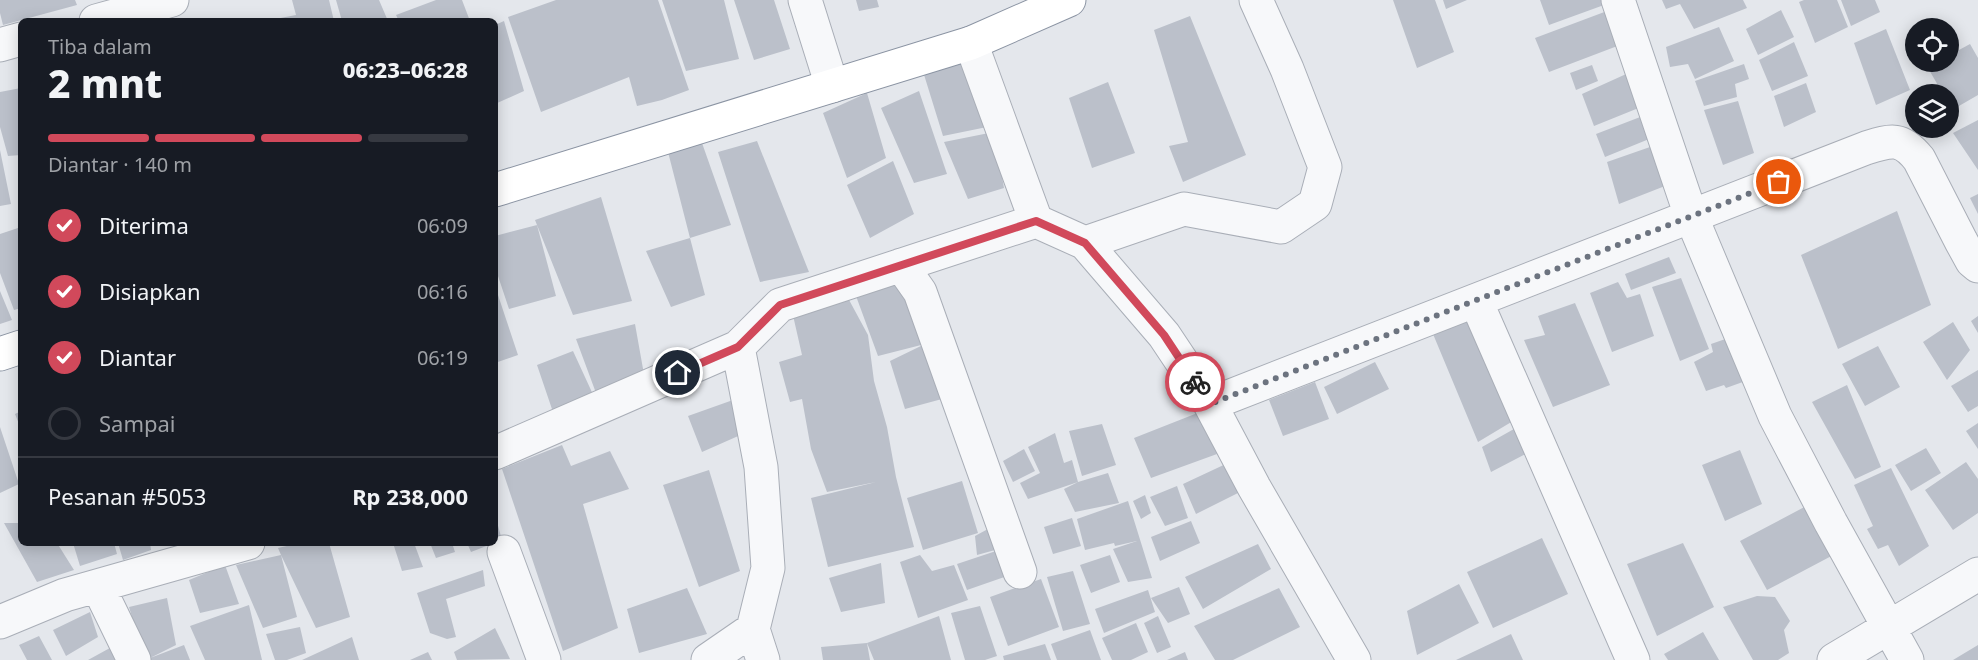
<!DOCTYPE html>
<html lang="id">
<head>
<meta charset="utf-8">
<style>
  body { margin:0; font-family:"Noto Sans",sans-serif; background:#20242c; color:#f1f3f6; height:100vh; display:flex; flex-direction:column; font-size:22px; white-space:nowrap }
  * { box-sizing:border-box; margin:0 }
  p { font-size:20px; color:#9ea1a6 }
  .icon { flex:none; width:33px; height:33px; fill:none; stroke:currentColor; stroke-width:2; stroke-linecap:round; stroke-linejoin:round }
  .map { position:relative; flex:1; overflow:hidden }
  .sheet { position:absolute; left:18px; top:18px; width:480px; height:528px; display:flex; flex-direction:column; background:#171b24; border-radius:9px; box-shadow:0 3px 15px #0003 }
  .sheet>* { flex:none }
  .tools { position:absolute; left:1905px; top:18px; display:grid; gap:12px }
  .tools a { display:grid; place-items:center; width:54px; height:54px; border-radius:50%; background:#171b24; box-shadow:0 3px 15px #0003; font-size:30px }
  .pin { position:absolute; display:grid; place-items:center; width:51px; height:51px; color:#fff; margin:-26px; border:3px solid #fff; border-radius:50%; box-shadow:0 2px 6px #0007 }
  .courier { position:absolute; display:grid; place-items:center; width:60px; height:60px; margin:-30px; border:4px solid #d1495b; border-radius:50%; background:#fff; color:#222; box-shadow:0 2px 8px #0007 }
  .head em { font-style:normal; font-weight:800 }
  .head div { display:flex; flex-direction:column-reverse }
  .head { display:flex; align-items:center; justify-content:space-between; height:102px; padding:0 30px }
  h1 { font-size:39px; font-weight:800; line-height:45px }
  .bar { display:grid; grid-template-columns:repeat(4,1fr); gap:9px 6px; align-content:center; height:72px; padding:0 30px }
  .bar i { height:8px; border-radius:4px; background:#363941 }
  .bar .active { background:#d1495b }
  .bar p { grid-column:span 4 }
  .line { display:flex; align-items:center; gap:15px; padding:0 30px; border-top:2px solid #363941 }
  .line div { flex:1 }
  ol { padding:0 30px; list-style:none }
  li { display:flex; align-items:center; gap:18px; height:66px }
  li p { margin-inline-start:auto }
  li .icon { padding:6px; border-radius:50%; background:#d1495b; color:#fff; stroke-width:4 }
  li:last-child { color:#9ea1a6 }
  li i { width:33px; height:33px; border:3px solid #363941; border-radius:50% }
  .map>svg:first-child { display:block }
  .building { fill:#bbc0ca }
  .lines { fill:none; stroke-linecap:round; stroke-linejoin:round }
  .minor-casing { stroke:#a9aeb7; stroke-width:35 }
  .highway-casing { stroke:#8b94a3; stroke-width:35 }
  .minor { stroke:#f7f8fa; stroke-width:33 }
  .highway { stroke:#fff; stroke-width:33 }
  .done { stroke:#6c737f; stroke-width:6; stroke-dasharray:0 10.8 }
  .route { stroke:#d1495b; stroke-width:8 }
</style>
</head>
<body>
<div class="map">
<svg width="1978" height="660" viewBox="0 0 1978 660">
  <rect width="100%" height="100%" fill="#e4e7ec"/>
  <path class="building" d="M0 0H75L77 5 3 25 0 13Z
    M292 0H329L334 21H265L296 15Z
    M336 0H379L388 21H342Z
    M436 0H462L470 21H399L396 15Z
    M556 0H658L689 90 662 100 637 106 629 77 541 112 508 17Z
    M662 0H724L739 59 686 71Z
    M734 0H774L790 49 754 60Z
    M856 0H877L879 7 859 11Z
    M1393 0H1435L1454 52 1417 68Z
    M1443 0H1467L1446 9Z
    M1540 0H1602L1604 5 1549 25Z
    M1662 0H1743L1747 8 1694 29 1680 4 1666 9Z
    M1804 0H1837L1848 27 1815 43 1799 2Z
    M1841 0H1875L1880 12 1851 26Z
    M1781 10 1794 37 1758 55 1746 29Z
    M1607 11 1620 45 1549 72 1535 38Z
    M1190 16 1246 155 1183 182 1169 146 1188 142 1154 30Z
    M504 21 524 91 495 104V25Z
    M1719 27 1734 61 1695 79 1688 64 1670 67 1666 47Z
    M1886 29 1910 90 1876 105 1854 43Z
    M1794 42 1808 76 1772 91 1759 60Z
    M1970 44 1978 58V95L1952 110 1948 104V94H1943L1928 68 1939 62H1948V56Z
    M964 55 987 127 943 136 921 65Z
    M1744 64 1749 79 1735 84 1737 97 1704 106 1695 81Z
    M1592 65 1598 81 1576 90 1570 73Z
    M1635 70 1646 105 1594 126 1582 94Z
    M1108 82 1135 153 1092 168 1069 98Z
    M1806 83 1816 112 1784 127 1774 96Z
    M21 88V155L8 156 0 127V92Z
    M919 91 947 174 914 183 881 108Z
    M867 93 886 158 847 178 823 113Z
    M1738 101 1754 153 1723 165 1704 110Z
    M1648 114 1654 137 1605 157 1596 134Z
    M1978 120V170L1953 133Z
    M994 132 1004 188 968 199 944 142Z
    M757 141 809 272 760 282 718 152Z
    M702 143 731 225 690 238 705 295 671 307 646 251 690 238 668 152Z
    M1650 147 1665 186 1619 204 1607 162Z
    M0 150 11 204 0 206Z
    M893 161 914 214 870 238 847 185Z
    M1978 194V214L1970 198Z
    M601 197 632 301 573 315 535 220Z
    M1897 211 1931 305 1838 349 1801 255Z
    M537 225 556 296 509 309 495 267V236Z
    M21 227V308L14 310 0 273V234Z
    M1669 257 1676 273 1631 290 1625 274Z
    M909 278 925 344 878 356 856 296Z
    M1681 278 1709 349 1680 361 1652 287Z
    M1618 282 1627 298 1640 294 1654 336 1612 352 1590 293Z
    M495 286 518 355 495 363Z
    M0 291 12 320 0 324Z
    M848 298 868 335 874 381 887 427 896 477 914 547 828 567 811 498 876 482 827 492 811 449 802 399 790 402 779 362 802 355 792 311Z
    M1575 303 1610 385 1553 407 1524 340 1545 335 1538 316Z
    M1978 316V333L1971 321Z
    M1468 320 1513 421 1478 442 1433 334Z
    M1953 322 1970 350 1947 380 1923 342Z
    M635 324 645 380 596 393 576 339Z
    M1737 335 1754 378 1726 388 1724 385 1706 391 1694 362 1713 352 1711 344Z
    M925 344 942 399 905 409 890 361Z
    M1878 346 1900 387 1865 406 1842 364Z
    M573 351 596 401 554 415 537 365Z
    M1375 362 1389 389 1337 414 1324 387Z
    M1978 370V406L1968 412 1951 386Z
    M1315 382 1329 419 1283 436 1269 400Z
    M1847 385 1881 467 1855 479 1812 402Z
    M733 400 745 433 702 452 688 416Z
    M21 411V429L15 414Z
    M1200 412 1217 454 1151 478 1134 438Z
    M1978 423V449L1966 431Z
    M1102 424 1116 465 1082 476 1069 431Z
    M1521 425 1531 451 1491 472 1482 447Z
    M0 427 19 484 0 493Z
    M1055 433 1064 463 1072 460 1078 482 1028 499 1020 483 1040 473 1028 447Z
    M562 445 571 466 610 451 629 489 583 504 618 628 563 651 502 469Z
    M1926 448 1941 473 1911 491 1895 465Z
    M1024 449 1035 471 1013 482 1003 461Z
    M1740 450 1762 504 1725 521 1702 465Z
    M1230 462 1242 491 1196 514 1183 484Z
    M1966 462 1978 479V513L1953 530 1925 490Z
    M1891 468 1929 546 1899 566 1888 545 1878 549 1867 529 1873 526 1854 485Z
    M709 470 740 571 699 587 663 485Z
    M1108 473 1119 503 1075 512 1064 489 1078 482Z
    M962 481 978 533 923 550 907 498Z
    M1177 486 1188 518 1165 526 1150 497Z
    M1145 495 1151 513 1141 519 1133 501Z
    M1128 501 1152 578 1128 582 1113 549 1137 541 1115 546 1114 543 1085 550 1077 519Z
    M1812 503 1839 552 1767 590 1740 541Z
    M495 515 502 540 495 543Z
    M1072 518 1081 546 1053 554 1044 527Z
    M1191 521 1200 543 1160 561 1151 537Z
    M4 523H21V543H57L74 570 37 582Z
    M999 523 1006 547 977 555 975 536Z
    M1542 538 1568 594 1493 628 1467 572Z
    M73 543H114L117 554 80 566Z
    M118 543H150L151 550 123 560Z
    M300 543H329L350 617 316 628 281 555 297 617 263 628 236 565 281 555 278 548Z
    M393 543H414L423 567 402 571Z
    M430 543H452L455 552 436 558Z
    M467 543H494L471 552Z
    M1683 543 1714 607 1657 636 1627 564Z
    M1258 544 1271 569 1203 609 1185 577Z
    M1005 548 1013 574 967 590 957 564Z
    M920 555 932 571 954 565 968 600 918 618 900 562Z
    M1110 555 1120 582 1091 593 1080 565Z
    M881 563 885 603 841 612 829 578Z
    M225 565 239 604 200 613 189 580Z
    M483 570 485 586 446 599 456 637 447 639 430 633 417 593Z
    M1073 571 1090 624 1063 631 1047 577Z
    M1041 579 1059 627 1008 646 990 597Z
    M1459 584 1479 623 1417 655 1407 611Z
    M1179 587 1190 614 1168 623 1151 598Z
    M687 588 707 634 639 653 627 609Z
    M1279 588 1300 627 1233 660H1215L1194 626Z
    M1148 590 1155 612 1104 633 1095 609Z
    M1757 596 1775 597 1790 621 1784 630 1789 653 1778 660H1753L1723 607Z
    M167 598 176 645 150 658 184 645 190 660H145L129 607Z
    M249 605 262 660H205L190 626Z
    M980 606 997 656 985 660H965L951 613Z
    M90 612 98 637 66 656 53 630Z
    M939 616 951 660H874L867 643Z
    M1158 616 1171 647 1157 653 1144 623Z
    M1136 623 1148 652 1131 660H1112L1102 638Z
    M300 627 306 653 287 660H275L266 634Z
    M495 628 510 659 457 660 454 652Z
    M1090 630 1101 660H1057L1051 644Z
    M1703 632 1719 660H1668L1664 654Z
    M1511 634 1523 660H1456Z
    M39 636 52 660H27L19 645Z
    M352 637 359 660H302Z
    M119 643 126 660H88Z
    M867 643 870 660H823L821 647Z
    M1045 644 1051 660H1004L1003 656Z
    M1978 645V660H1953Z
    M428 652 432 660H410Z
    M1185 652 1188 660H1167Z"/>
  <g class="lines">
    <defs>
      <path id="minor" d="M805 0 832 86
        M1618 0 1691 216 1775 416 1831 523 1907 660
        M96 21 172 0
        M971 43 1036 221
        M0 45 21 39
        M1085 243 1184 209 1281 227 1315 204 1325 167 1287 69 1256 0
        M901 265 920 292 1020 572
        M1476 301 1633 660
        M1210 404 1866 148C1892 140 1901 137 1919 159L1961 241 1972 261 1978 266
        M495 453 738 347 780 305 1036 221 1085 243 1164 335 1210 404 1254 487 1354 660
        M504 552 544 660
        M98 586 134 660
        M0 622 65 595 248 543
        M753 629 763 660
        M708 660 753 629 768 568 761 467 738 347
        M1834 660 1978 574"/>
      <path id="highway" d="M495 190 971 43 1069 0
        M0 354 21 347"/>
    </defs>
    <use href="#minor" class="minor-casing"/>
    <use href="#highway" class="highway-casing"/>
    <use href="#minor" class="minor"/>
    <use href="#highway" class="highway"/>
  </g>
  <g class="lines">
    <path class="done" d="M1195 382 1210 404 1779 182"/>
    <path class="route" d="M678 373 738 347 780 305 1036 221 1085 243 1164 335 1195 382"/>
  </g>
</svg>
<div class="tools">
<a><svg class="icon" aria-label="locate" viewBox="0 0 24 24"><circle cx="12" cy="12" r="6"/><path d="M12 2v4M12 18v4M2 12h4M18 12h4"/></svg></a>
<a><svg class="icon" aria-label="layers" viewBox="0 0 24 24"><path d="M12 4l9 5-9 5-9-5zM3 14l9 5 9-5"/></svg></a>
</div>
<div class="pin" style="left:1779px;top:182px;background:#ea580c"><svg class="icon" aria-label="bag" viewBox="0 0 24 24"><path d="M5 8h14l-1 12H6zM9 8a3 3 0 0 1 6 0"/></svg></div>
<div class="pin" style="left:678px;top:373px;background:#1f2937"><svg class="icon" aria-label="home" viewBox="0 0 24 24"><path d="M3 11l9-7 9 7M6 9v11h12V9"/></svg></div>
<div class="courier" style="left:1195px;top:382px"><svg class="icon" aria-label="bike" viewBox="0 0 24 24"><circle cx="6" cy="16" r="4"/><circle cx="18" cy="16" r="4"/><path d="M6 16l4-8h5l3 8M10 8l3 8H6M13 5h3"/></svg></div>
<section class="sheet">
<div class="head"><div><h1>2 mnt</h1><p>Tiba dalam</p></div><em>06:23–06:28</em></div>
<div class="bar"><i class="active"></i><i class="active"></i><i class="active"></i><i></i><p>Diantar · 140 m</p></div>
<ol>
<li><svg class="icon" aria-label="check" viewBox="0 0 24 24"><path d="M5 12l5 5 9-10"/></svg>Diterima<p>06:09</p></li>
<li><svg class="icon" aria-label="check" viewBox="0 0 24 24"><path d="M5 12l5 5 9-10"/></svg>Disiapkan<p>06:16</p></li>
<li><svg class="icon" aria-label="check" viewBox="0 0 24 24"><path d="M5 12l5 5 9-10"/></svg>Diantar<p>06:19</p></li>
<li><i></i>Sampai</li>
</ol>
<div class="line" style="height:78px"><div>Pesanan #5053</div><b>Rp 238,000</b></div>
</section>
</div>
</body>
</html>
